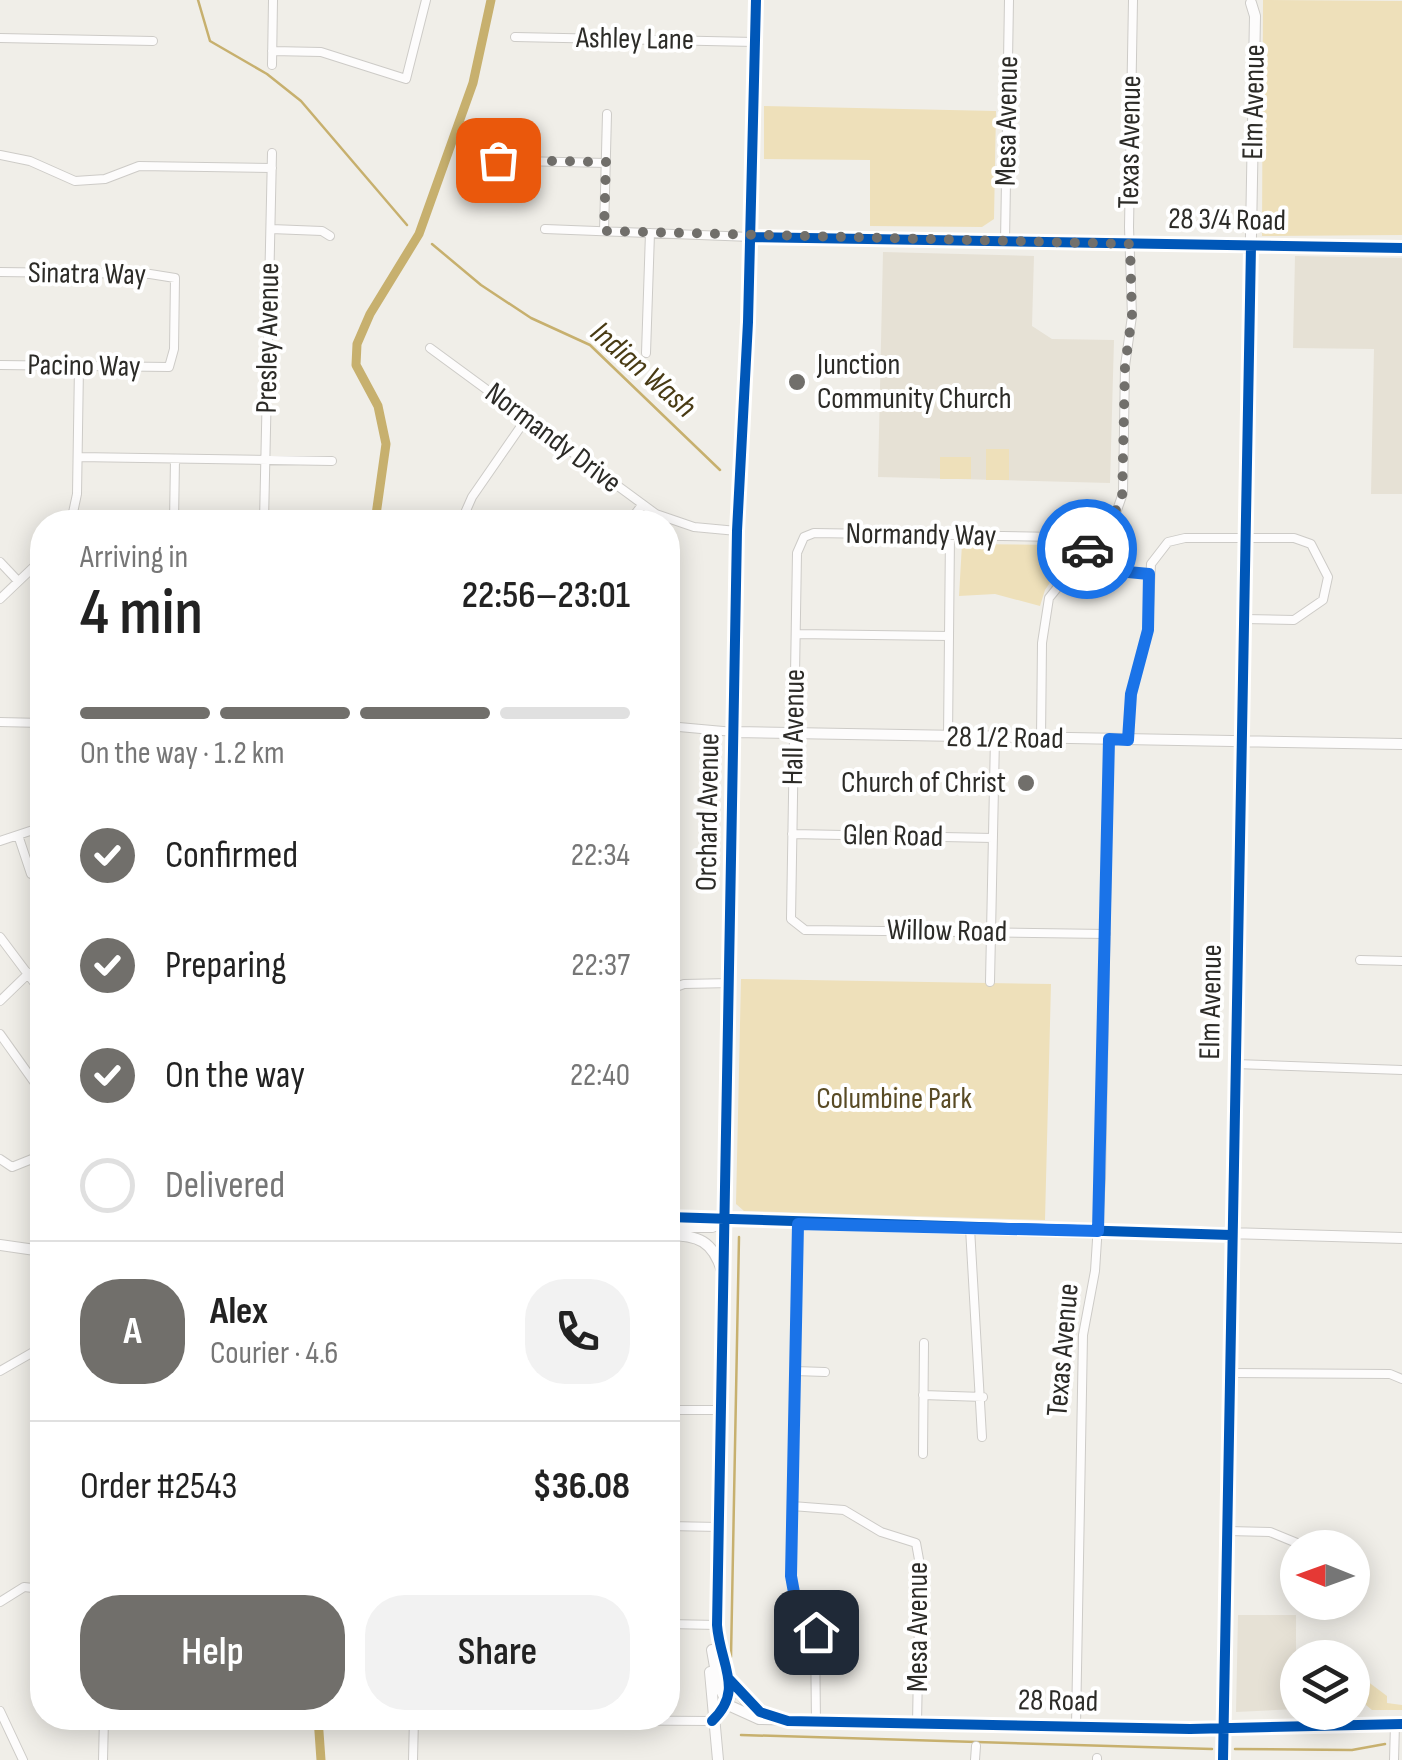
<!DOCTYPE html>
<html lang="en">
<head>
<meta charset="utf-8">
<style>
  body { margin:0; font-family:"Sofia Sans Condensed",sans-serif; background:#f2f2f2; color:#222; height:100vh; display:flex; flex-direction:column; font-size:38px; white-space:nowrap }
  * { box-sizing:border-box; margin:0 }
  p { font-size:32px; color:#767676 }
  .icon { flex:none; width:55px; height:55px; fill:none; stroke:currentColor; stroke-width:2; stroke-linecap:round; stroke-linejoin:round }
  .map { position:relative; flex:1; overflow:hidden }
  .details { position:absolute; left:30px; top:510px; width:650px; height:1220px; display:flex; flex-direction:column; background:#fff; border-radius:40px; box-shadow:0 5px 25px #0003 }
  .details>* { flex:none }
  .needle { width:65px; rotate:271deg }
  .fabs { position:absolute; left:1280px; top:1530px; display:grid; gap:20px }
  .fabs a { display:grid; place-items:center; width:90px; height:90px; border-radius:50%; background:#fff; box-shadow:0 5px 25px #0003; font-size:50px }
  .pin { position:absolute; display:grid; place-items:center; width:85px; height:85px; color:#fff; margin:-42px; border-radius:20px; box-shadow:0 5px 15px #0006 }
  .courier { position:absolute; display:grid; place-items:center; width:100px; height:100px; margin:-50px; border:8px solid #1a73e8; border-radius:50%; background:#fff; color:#222; box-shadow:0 2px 12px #0007 }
  .headline em { font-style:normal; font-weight:600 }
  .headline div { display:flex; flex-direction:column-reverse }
  .headline { display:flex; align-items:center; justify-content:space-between; height:170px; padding:0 50px }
  h1 { font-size:65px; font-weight:600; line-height:75px }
  .bar { display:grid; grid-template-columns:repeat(4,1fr); gap:15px 10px; align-content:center; height:120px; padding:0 50px }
  .bar i { height:12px; border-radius:8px; background:#e0e0e0 }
  .bar .active { background:#716f6b }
  .bar p { grid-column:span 4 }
  .line { display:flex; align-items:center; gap:25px; padding:0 50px; border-top:2px solid #e0e0e0 }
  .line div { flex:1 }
  .round { display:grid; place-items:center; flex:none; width:105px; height:105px; border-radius:40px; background:#f2f2f2 }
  ol { padding:0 50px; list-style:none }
  li { display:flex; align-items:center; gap:30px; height:110px }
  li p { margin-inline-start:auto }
  li .icon { padding:10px; border-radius:50%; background:#716f6b; color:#fff; stroke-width:4 }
  li:last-child { color:#767676 }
  li i { width:55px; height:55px; border:5px solid #e0e0e0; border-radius:50% }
  .primary-button { display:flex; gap:20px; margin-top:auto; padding:20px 50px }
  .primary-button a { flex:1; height:115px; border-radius:40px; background:#716f6b; color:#fff; font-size:40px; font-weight:600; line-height:115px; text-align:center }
  .primary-button a+a { background:#f2f2f2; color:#222 }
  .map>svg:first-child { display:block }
  .built { fill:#e6e1d5 }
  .green { fill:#eee0ba }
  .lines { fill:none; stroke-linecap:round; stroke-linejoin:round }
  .stream { stroke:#c7b06e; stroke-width:2.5 }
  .canal { stroke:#c7b06e; stroke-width:9 }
  .street-casing { stroke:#cdcbc7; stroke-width:10 }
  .secondary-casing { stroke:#cdcbc7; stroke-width:12 }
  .street { stroke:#fdfcfc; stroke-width:8 }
  .secondary { stroke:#fdfcfc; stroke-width:10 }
  .cycleway-casing { stroke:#fff; stroke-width:16 }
  .cycleway { stroke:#0057b8; stroke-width:10 }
  .done { stroke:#716f6b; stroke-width:10; stroke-dasharray:0 18 }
  .route { stroke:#1a73e8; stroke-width:12 }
  .poi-dot { fill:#716f6b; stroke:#fff; stroke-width:4 }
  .labels { text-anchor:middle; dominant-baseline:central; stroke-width:8; stroke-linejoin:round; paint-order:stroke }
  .street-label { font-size:30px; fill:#2c2b27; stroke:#fff }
  .poi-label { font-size:30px; fill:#2c2b27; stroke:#fff; text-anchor:start }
  .park-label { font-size:30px; fill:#594b25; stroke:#fff }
  .water-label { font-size:32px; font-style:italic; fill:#493b14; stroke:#fff }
</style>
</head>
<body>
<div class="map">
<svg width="1402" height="1760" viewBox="0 0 1402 1760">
  <rect width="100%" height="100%" fill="#f0eee8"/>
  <path class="built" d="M883 252 1034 256 1032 326 1052 339 1114 340 1110 483 878 477Z
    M1295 256 1402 258V494H1371L1374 349 1293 348Z
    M1238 1615H1296V1655L1356 1656 1354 1710 1352 1658H1298L1297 1709 1236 1712Z"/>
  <path class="green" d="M1263 0 1402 1V235L1262 236Z
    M764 106 996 111 994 219 982 227 870 226V160L764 159Z
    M986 449H1009V480H986Z
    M940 457H971V479H940Z
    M962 544 1059 545 1069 555 1045 590 1040 606 995 594 959 596Z
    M741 979 1051 984 1045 1220 744 1211 736 1204Z
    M1367 1681 1387 1696V1703L1402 1705V1710H1372L1366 1705Z"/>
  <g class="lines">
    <path class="stream" d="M198 0 210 41 267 74 301 101 407 225
      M432 244 481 285 531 318 590 345 720 470
      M731 1657 739 1237
      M741 1735 1212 1749
      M1235 1749 1352 1750 1385 1744"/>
    <path class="canal" d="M375 522 386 444 378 406 356 365 357 344 370 314 419 234 473 83 491 0
      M318 1718 321 1760"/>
    <defs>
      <path id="street" d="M515 37 755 42
        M0 38 153 41
        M272 51 321 52 406 79 426 0
        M272 65 273 0
        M0 155 30 161 75 181 105 179 139 166 272 168
        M476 160 606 163
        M271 229 322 231 330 236
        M545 229 751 237
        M604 231 607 114
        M1005 242 1009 0
        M0 272 150 274 175 278 174 349 169 367 0 365
        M430 348 656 514 694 527 737 531
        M646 353 650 233
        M78 457 332 461
        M71 522 77 494 79 366
        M174 522 175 459
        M264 522 272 153
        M461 522 472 497 528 416
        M629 522 642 505
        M0 562 18 581
        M0 599 42 559
        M796 634 949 636
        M0 722 42 723
        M668 726 734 732
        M948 737 950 535
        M1041 738 1042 643 1049 598 1115 516 1123 493 1125 366 1132 316 1129 227 1133 0
        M1128 740 1131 694 1148 630 1151 564 1168 542 1185 538H1294L1311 544 1328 577 1323 600 1294 620 1244 619
        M792 834 993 838
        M18 835 31 874
        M0 841 42 827
        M1106 934 805 930 791 919 797 553 804 537 814 533 1059 537 1107 570 1149 574
        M0 937 42 993
        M1360 960 1402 961
        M990 982 995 737
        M668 990 684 984 731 983
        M0 1001 29 973
        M0 1034 42 1093
        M1235 1064 1402 1070
        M0 1159 12 1167 42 1155
        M798 1224 791 1576 795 1598 815 1632 816 1722
        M970 1228 982 1437
        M0 1371 42 1347
        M795 1371 825 1372
        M1229 1373 1390 1374 1402 1379
        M923 1395 983 1397
        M668 1410H721
        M923 1454 924 1343
        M792 1506 844 1510 881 1532 916 1543 920 1565 917 1723
        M668 1526 719 1527
        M1228 1531 1270 1532 1309 1548
        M1352 1553H1357
        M0 1602 24 1587 42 1589
        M668 1624 717 1625
        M0 1711 23 1760
        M414 1719 712 1721
        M1076 1726 1083 1335 1095 1271 1101 1178 1109 739
        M103 1760 104 1718
        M413 1760 414 1718
        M975 1760 976 1746
        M1097 1760V1758
        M1394 1760 1395 1724"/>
      <path id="secondary" d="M751 237 1402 248
        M734 732 1402 744
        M668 1217 1402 1238
        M668 1227H712L725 1222
        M668 1235C698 1235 713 1241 722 1271
        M0 1245 42 1251
        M712 1650 718 1684 728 1705 759 1719 1190 1729 1402 1724
        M710 1672 718 1760
        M732 1683 746 1701 770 1718
        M728 1705 731 1691 717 1625 737 531 748 322 756 0
        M1223 1760 1255 16 1251 3"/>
    </defs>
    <use href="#street" class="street-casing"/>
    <use href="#secondary" class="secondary-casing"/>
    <use href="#street" class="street"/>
    <use href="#secondary" class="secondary"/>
    <defs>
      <path id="cycleway" d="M751 237 1402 248
        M668 1217 1231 1235
        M729 1679 760 1712 788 1721 1190 1729 1402 1724
        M712 1721C745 1690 720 1665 717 1625L737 531 748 322 756 0
        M1223 1760 1251 246"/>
    </defs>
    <use href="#cycleway" class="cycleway-casing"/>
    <use href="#cycleway" class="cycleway"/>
  </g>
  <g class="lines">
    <path class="done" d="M498 160 606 162 604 231 1130 244 1132 316 1125 366 1122 502 1087 549"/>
    <path class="route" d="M816 1632 795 1598 791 1576 798 1224 1098 1231 1109 739 1128 740 1131 694 1148 630 1149 574 1107 570 1082 554 1087 549"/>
  </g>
  <g class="poi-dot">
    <circle cx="797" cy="382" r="10"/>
    <circle cx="1026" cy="783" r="10"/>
  </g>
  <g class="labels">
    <g class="street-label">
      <text transform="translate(635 39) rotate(1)">Ashley Lane</text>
      <text transform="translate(1254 102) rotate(-89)">Elm Avenue</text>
      <text transform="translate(1007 121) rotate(-89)">Mesa Avenue</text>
      <text transform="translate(1130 142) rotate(-89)">Texas Avenue</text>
      <text transform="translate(1227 220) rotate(1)">28 3/4 Road</text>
      <text transform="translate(87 274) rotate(1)">Sinatra Way</text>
      <text transform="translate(268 338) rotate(-89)">Presley Avenue</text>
      <text transform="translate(84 366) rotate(1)">Pacino Way</text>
      <text transform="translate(553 438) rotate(37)">Normandy Drive</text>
      <text transform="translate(921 535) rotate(1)">Normandy Way</text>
      <text transform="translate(794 727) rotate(-89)">Hall Avenue</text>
      <text transform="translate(1005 738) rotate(1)">28 1/2 Road</text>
      <text transform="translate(708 812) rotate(-89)">Orchard Avenue</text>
      <text transform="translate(893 836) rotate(1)">Glen Road</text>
      <text transform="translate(947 931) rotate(1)">Willow Road</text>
      <text transform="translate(1211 1002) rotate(-89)">Elm Avenue</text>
      <text transform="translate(1063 1350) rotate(-85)">Texas Avenue</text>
      <text transform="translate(918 1627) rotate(-90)">Mesa Avenue</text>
      <text transform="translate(1058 1701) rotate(1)">28 Road</text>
    </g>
    <g class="poi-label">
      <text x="817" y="365">Junction<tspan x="817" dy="34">Community Church</tspan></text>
      <text x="1006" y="783" text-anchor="end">Church of Christ</text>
    </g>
    <g class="park-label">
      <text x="894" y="1099">Columbine Park</text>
    </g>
    <g class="water-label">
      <text transform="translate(643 370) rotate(41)">Indian Wash</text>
    </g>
  </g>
</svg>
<div class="fabs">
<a><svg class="needle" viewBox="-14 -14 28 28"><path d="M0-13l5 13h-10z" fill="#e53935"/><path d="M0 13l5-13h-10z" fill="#767676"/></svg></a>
<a><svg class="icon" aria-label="layers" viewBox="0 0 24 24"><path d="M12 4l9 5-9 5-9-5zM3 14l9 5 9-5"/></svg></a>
</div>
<div class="pin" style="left:498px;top:160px;background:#ea580c"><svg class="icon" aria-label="bag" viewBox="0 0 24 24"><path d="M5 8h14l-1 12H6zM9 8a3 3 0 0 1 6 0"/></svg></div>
<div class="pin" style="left:816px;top:1632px;background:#1f2937"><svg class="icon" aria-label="home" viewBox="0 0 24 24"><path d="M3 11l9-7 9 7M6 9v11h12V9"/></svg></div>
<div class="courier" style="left:1087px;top:549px"><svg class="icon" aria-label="car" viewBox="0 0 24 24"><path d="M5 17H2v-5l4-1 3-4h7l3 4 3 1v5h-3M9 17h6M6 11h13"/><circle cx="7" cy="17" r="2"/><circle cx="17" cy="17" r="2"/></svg></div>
<section class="details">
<div class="headline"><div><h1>4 min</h1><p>Arriving in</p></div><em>22:56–23:01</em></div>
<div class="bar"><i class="active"></i><i class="active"></i><i class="active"></i><i></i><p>On the way · 1.2 km</p></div>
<ol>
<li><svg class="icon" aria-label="check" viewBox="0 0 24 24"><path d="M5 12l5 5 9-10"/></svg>Confirmed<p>22:34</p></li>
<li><svg class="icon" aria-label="check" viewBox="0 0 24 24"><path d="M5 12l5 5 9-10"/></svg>Preparing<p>22:37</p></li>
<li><svg class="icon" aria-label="check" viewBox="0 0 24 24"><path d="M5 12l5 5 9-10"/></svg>On the way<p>22:40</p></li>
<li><i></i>Delivered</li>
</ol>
<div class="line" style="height:180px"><b class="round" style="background:#716f6b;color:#fff">A</b><div><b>Alex</b><p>Courier · 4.6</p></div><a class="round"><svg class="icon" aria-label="phone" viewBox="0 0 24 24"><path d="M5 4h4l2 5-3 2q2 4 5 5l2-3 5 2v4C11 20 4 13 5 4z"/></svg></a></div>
<div class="line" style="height:130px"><div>Order #2543</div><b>$36.08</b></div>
<div class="primary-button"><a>Help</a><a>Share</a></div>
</section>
</div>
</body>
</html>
